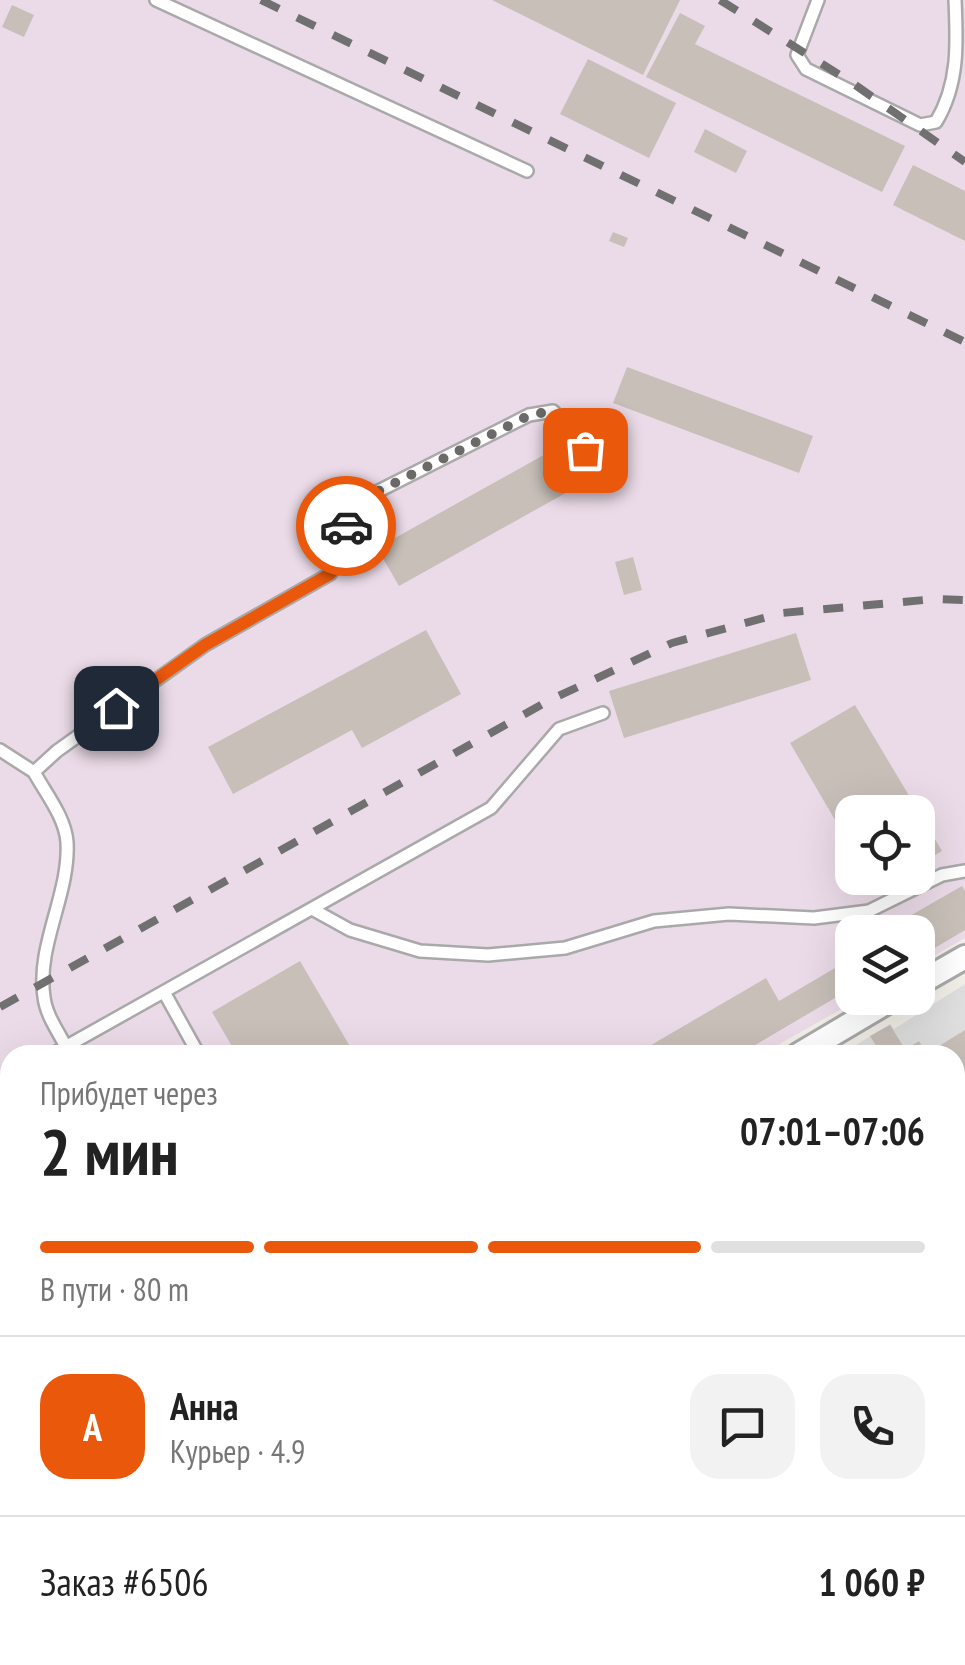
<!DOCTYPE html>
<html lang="ru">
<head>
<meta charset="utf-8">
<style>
  body { margin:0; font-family:"PT Sans Narrow",sans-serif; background:#f2f2f2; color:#222; height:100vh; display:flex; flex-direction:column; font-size:38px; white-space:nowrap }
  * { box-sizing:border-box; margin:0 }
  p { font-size:32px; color:#767676 }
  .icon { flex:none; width:55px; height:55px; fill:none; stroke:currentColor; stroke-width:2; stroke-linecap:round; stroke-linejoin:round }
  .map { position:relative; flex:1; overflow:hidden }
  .drawer { position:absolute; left:0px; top:1045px; width:965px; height:620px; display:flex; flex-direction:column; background:#fff; border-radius:30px 30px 0 0; box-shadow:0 10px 40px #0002 }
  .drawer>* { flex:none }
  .tools { position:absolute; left:835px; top:795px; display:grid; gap:20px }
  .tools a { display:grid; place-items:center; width:100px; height:100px; border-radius:20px; background:#fff; box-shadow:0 10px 40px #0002; font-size:50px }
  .pin { position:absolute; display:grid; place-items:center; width:85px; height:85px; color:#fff; margin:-42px; border-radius:20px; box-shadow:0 5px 15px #0006 }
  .courier { position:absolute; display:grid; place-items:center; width:100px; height:100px; margin:-50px; border:8px solid #ea580c; border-radius:50%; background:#fff; color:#222; box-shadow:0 2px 12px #0007 }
  .summary em { font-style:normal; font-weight:700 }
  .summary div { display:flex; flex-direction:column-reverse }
  .summary { display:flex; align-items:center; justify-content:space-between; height:170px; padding:0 40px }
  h1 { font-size:65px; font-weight:700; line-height:75px }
  .bar { display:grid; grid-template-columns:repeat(4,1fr); gap:15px 10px; align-content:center; height:120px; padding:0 40px }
  .bar i { height:12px; border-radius:8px; background:#e0e0e0 }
  .bar .on { background:#ea580c }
  .bar p { grid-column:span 4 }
  .line { display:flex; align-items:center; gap:25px; padding:0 40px; border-top:2px solid #e0e0e0 }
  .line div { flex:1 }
  .round { display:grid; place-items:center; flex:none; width:105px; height:105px; border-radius:30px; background:#f2f2f2 }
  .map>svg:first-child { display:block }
  .residential { fill:#e0dfdf }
  .industrial { fill:#ebdbe8; fill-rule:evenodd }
  .building { fill:#c7bfb8 }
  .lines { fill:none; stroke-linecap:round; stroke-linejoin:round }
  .service-casing { stroke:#a9a9a9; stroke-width:16 }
  .minor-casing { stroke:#a9a9a9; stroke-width:28 }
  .service { stroke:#fff; stroke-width:11 }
  .minor { stroke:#fff; stroke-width:22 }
  .rail { stroke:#707070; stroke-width:8; stroke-dasharray:20 20; stroke-linecap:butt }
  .done { stroke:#6b6a68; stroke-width:10; stroke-dasharray:0 18 }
  .route { stroke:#ea580c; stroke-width:12 }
</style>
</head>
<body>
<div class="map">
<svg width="965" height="1665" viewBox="0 0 965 1665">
  <rect width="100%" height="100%" fill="#f2efe9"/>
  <path class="residential" d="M965 984V1489L955 1494V1055H840L890 1024 894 1029Z"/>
  <path class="industrial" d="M0 0H965V938L918 965V932H852V998H861L760 1055H10V1655H16L0 1664ZM852 812H918V878H852Z
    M104 1655H305L311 1665H86Z
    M384 1655H722L704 1665H390Z"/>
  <path class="building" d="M492 0H680L643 75Z
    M12 5 34 15 24 37 2 27Z
    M680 13 705 26 695 44 905 146 882 192 646 77Z
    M588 59 676 103 649 158 560 114Z
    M705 129 747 151 736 173 694 152Z
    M913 165 965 191V241L893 205Z
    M613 232 628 238 624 247 609 241Z
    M627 367 813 436 799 473 613 403Z
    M549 452 571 490 399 586 377 548Z
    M633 557 642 590 624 595 615 562Z
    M426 630 461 694 362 748 352 730 233 794 208 747Z
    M796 633 811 680 624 738 609 691Z
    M855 705 942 851 918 865V812H852V849L790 743Z
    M869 878H897L876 890Z
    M962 886 965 891V930L918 958V932H882Z
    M852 958V988L738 1055H634L766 978 779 1001Z
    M300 961 355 1055H237L212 1012Z
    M890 1025 905 1049 894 1055H882L870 1036Z
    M965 1030V1084L956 1089 955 1055H944L939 1046Z
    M919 1041 927 1055H910L906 1049Z
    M958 1348 965 1358V1371L957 1376 955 1350Z
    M965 1377V1441L955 1447V1383Z
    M965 1646V1665H927L947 1655H955V1651Z
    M131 1655H189L171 1665H112Z
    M610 1655H643L637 1658 642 1665H616Z
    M883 1655H898L903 1665H878L874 1659Z"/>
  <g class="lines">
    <defs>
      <path id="service" d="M156 0 527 171
        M818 0 797 55 806 69 920 125 936 122C959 84 957 43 955 0
        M0 750 34 772
        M312 909 350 930 420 951 488 955 565 948 654 921 729 914 814 918 869 911 942 875 965 871
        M164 992 199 1055
        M66 1047C58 1031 46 1015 44 997 36 946 70 894 67 842 65 817 46 794 34 772L57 751 205 645 330 574 344 553 349 506 529 415 553 411 585 449
        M51 1055 491 808 559 729 603 713
        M0 1084 10 1078
        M0 1604 10 1598
        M441 1655 445 1665
        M221 1665 239 1655"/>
      <path id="minor" d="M918 984 965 957
        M798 1055 894 998
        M955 1546 965 1540
        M356 1655 360 1665
        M43 1665 61 1655
        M745 1665 762 1655"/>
    </defs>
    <use href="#service" class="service-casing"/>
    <use href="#minor" class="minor-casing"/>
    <use href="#service" class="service"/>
    <use href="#minor" class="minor"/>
    <path class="rail" d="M261 0 965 342
      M720 0 851 82 965 162
      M0 1007 550 700 672 643 782 613 935 599 965 600"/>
  </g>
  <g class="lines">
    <path class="done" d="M346 526 349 506 530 415 553 411 585 450"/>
    <path class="route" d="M116 708 205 645 330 574 344 553 346 526"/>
  </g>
</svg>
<div class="tools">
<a><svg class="icon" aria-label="locate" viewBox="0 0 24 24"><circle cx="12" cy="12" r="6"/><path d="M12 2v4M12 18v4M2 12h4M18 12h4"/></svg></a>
<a><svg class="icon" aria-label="layers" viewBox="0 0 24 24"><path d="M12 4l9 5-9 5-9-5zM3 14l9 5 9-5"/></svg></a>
</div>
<div class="pin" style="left:585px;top:450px;background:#ea580c"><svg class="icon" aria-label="bag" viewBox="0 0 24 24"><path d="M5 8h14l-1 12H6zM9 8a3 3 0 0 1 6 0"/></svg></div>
<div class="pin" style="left:116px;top:708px;background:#1f2937"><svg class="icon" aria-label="home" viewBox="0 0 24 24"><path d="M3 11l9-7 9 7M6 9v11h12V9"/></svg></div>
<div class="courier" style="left:346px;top:526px"><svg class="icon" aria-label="car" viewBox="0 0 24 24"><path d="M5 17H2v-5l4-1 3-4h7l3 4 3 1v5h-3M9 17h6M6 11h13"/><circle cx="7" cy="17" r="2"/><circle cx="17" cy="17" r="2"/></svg></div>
<section class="drawer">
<div class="summary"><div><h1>2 мин</h1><p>Прибудет через</p></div><em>07:01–07:06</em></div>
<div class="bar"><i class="on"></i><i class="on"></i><i class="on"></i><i></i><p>В пути · 80 m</p></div>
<div class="line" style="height:180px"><b class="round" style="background:#ea580c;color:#fff">А</b><div><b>Анна</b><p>Курьер · 4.9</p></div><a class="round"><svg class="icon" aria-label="chat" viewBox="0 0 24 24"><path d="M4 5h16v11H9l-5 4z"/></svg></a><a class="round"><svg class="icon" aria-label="phone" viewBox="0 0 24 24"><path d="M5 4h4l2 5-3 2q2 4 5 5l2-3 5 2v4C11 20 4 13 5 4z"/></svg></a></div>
<div class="line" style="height:130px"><div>Заказ #6506</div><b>1 060 ₽</b></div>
</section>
</div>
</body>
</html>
